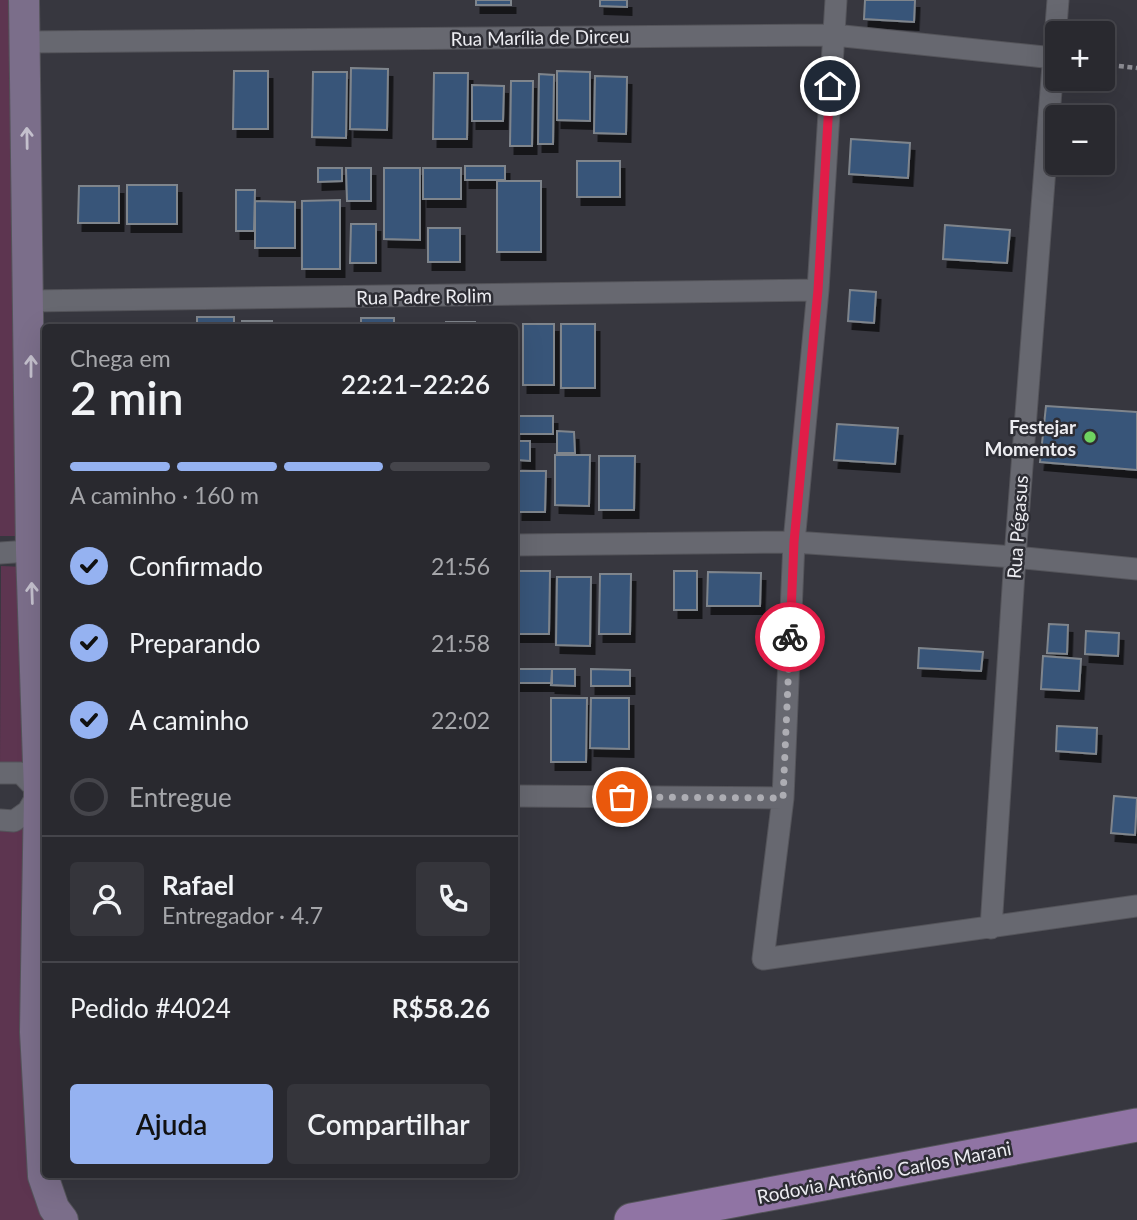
<!DOCTYPE html>
<html lang="pt">
<head>
<meta charset="utf-8">
<style>
  body { margin:0; font-family:Lato,sans-serif; background:#35353b; color:#f1f3f6; height:100vh; display:flex; flex-direction:column; font-size:26px; white-space:nowrap }
  * { box-sizing:border-box; margin:0 }
  p { font-size:23px; color:#a5a6aa }
  .icon { flex:none; width:38px; height:38px; fill:none; stroke:currentColor; stroke-width:2; stroke-linecap:round; stroke-linejoin:round }
  .map { position:relative; flex:1; overflow:hidden }
  .sheet { position:absolute; left:42px; top:324px; width:476px; height:854px; display:flex; flex-direction:column; background:#29292f; border-radius:7px; box-shadow:0 7px 28px #0002,0 0 0 2px #45454b }
  .sheet>* { flex:none }
  .tools { position:absolute; left:1045px; top:21px; display:grid; gap:14px }
  .tools a { display:grid; place-items:center; width:70px; height:70px; border-radius:7px; background:#29292f; box-shadow:0 7px 28px #0002,0 0 0 2px #45454b; font-size:35px }
  .pin { position:absolute; display:grid; place-items:center; width:60px; height:60px; color:#fff; margin:-30px; border:4px solid #fff; border-radius:50%; box-shadow:0 2px 7px #0007 }
  .courier { position:absolute; display:grid; place-items:center; width:70px; height:70px; margin:-35px; border:5px solid #e11d48; border-radius:50%; background:#fff; color:#222; box-shadow:0 2px 9px #0007 }
  .summary em { font-style:normal; font-weight:600 }
  .summary div { display:flex; flex-direction:column-reverse }
  .summary { display:flex; align-items:center; justify-content:space-between; height:119px; padding:0 28px }
  h1 { font-size:46px; font-weight:600; line-height:52px }
  .bar { display:grid; grid-template-columns:repeat(4,1fr); gap:10px 7px; align-content:center; height:84px; padding:0 28px }
  .bar i { height:9px; border-radius:5px; background:#45454b }
  .bar .selected { background:#95b2f1 }
  .bar p { grid-column:span 4 }
  .line { display:flex; align-items:center; gap:18px; padding:0 28px; border-top:2px solid #45454b }
  .line div { flex:1 }
  .round { display:grid; place-items:center; flex:none; width:74px; height:74px; border-radius:7px; background:#35353b }
  ol { padding:0 28px; list-style:none }
  li { display:flex; align-items:center; gap:21px; height:77px }
  li p { margin-inline-start:auto }
  li .icon { padding:7px; border-radius:50%; background:#95b2f1; color:#111; stroke-width:4 }
  li:last-child { color:#a5a6aa }
  li i { width:38px; height:38px; border:4px solid #45454b; border-radius:50% }
  .primary-button { display:flex; gap:14px; margin-top:auto; padding:14px 28px }
  .primary-button a { flex:1; height:80px; border-radius:7px; background:#95b2f1; color:#111; font-size:28px; font-weight:600; line-height:80px; text-align:center }
  .primary-button a+a { background:#35353b; color:#f1f3f6 }
  .map>svg:first-child { display:block }
  .green { fill:#5d3550 }
  .building { fill:#385479; stroke:#7f858c; stroke-width:2; filter:url(#shadow) }
  .lines { fill:none; stroke-linecap:round; stroke-linejoin:round }
  .street-casing { stroke:#54545a; stroke-width:23 }
  .secondary-casing { stroke:#54545a; stroke-width:32 }
  .primary-casing { stroke:#54545a; stroke-width:35 }
  .path { stroke:#8e8e95; stroke-width:4.5; stroke-dasharray:5 3.5; stroke-linecap:butt }
  .street { stroke:#676870; stroke-width:21 }
  .secondary { stroke:#7b6e8a; stroke-width:30 }
  .primary { stroke:#9074a4; stroke-width:33 }
  .oneway { stroke:#c4c0cd }
  .done { stroke:#adadb3; stroke-width:7; stroke-dasharray:0 12.6 }
  .route { stroke:#e11d48; stroke-width:9 }
  .poi-dot { fill:#6ed360; stroke:#2d2d34; stroke-width:2.5 }
  .labels { text-anchor:middle; dominant-baseline:central; stroke-width:5; stroke-linejoin:round; paint-order:stroke }
  .street-label { font-size:19px; fill:#ececf1; stroke:#2d2d34 }
  .poi-label { font-size:19px; font-weight:bold; fill:#ececf1; stroke:#2d2d34; text-anchor:end }
</style>
</head>
<body>
<div class="map">
<svg width="1137" height="1220" viewBox="0 0 1137 1220">
  <defs>
    <filter id="shadow"><feDropShadow dx="4.5" dy="8" stdDeviation="0" flood-color="#0009"/></filter>
  </defs>
  <rect width="100%" height="100%" fill="#37373f"/>
  <path class="green" d="M0 0H15L21 536H0Z
    M1 566 25 567 22 766 0 765Z
    M30 820 56 1220H0V825Z"/>
  <path class="building" d="M476 0H511V5H476Z
    M600 0H627V7L600 6Z
    M865 0H915L914 22 864 19Z
    M351 68 388 69 387 130 350 129Z
    M234 71H268V129H233Z
    M557 71 590 72V121L557 120Z
    M313 72H347L346 138 312 137Z
    M434 73H468L467 139H433Z
    M539 74 554 75 553 144H538Z
    M595 76 627 77 626 134 594 133Z
    M511 81H533L532 146H510Z
    M472 85 504 86 503 121H472Z
    M851 139 910 143 908 178 849 174Z
    M577 161H620V197H577Z
    M465 166H505V180H465Z
    M318 168H342V181L318 182Z
    M346 168H371V201H347Z
    M384 168H420V240L384 239Z
    M423 168H461V199H423Z
    M497 181H541V252H497Z
    M127 185H177V224H127Z
    M79 186H119V223H78Z
    M236 190H255L254 231H236Z
    M340 200V269H302V201Z
    M255 201 295 202V248H255Z
    M351 224H376V263H350Z
    M945 225 1010 230 1007 263 943 259Z
    M428 228H460V262H428Z
    M850 290 876 292 874 323 848 321Z
    M197 317H234V327H197Z
    M361 318H394V327H361Z
    M242 321H272V327H242Z
    M446 322H475V327H446Z
    M523 324H554V385H523Z
    M561 324H595V388H561Z
    M1046 406 1137 412V470L1040 462Z
    M517 416H553V434H517Z
    M837 424 898 428 895 464 834 460Z
    M557 431 574 432 575 453H557Z
    M518 441H530V461L518 460Z
    M555 455H590L589 506 555 505Z
    M599 456H635L634 510H599Z
    M519 471H546L545 512H518Z
    M514 571H550L549 634H514Z
    M674 571H697V610H674Z
    M708 572 761 573 760 606H707Z
    M600 574H631L630 634H599Z
    M557 577H591L590 646 556 645Z
    M1049 624 1068 625 1067 654 1047 653Z
    M1086 631 1119 633 1118 656 1085 654Z
    M919 648 983 652 981 671 918 668Z
    M1043 656 1081 659 1079 691 1041 689Z
    M515 669H552V683H515Z
    M552 669H575V686L551 685Z
    M591 669 630 670V686H591Z
    M551 698H587L586 762H551Z
    M591 698H629V749L590 748Z
    M1057 726 1097 728 1096 754 1056 751Z
    M1114 796 1137 798 1135 835 1111 833Z"/>
  <g class="lines">
    <defs>
      <path id="street" d="M836 0 818 290 794 542 783 798 763 959 1137 906
        M26 42 834 35 1054 58
        M30 301 818 290
        M514 545 794 542 1015 557 1137 569
        M0 553 43 550
        M0 773H21L39 792
        M514 796 783 798
        M0 820 14 821 28 811 39 792
        M991 928 1015 557 1058 0"/>
      <path id="secondary" d="M24 0 31 550 39 792 35 1032 43 1176 54 1208 63 1220"/>
      <path id="primary" d="M631 1220 1137 1125"/>
    </defs>
    <use href="#street" class="street-casing"/>
    <use href="#secondary" class="secondary-casing"/>
    <use href="#primary" class="primary-casing"/>
    <path class="path" d="M1102 64 1137 68"/>
    <use href="#street" class="street"/>
    <use href="#secondary" class="secondary"/>
    <use href="#primary" class="primary"/>
  </g>
  <defs><path id="oneway-shaft" d="M-6 0H5M1.5-3L5.5 0L1.5 3" fill="none" stroke-width="1.6" stroke-linecap="round" stroke-linejoin="round" transform="scale(1.75)"/></defs>
  <g class="oneway">
    <use href="#oneway-shaft" transform="translate(27 138) rotate(-91)"/>
    <use href="#oneway-shaft" transform="translate(31 366) rotate(-90)"/>
    <use href="#oneway-shaft" transform="translate(32 593) rotate(-92)"/>
  </g>
  <g class="lines">
    <path class="done" d="M622 797 783 798 790 637"/>
    <path class="route" d="M790 637 794 542 818 290 830 86"/>
  </g>
  <circle class="poi-dot" cx="1090" cy="437" r="7"/>
  <g class="labels">
    <g class="street-label">
      <text transform="translate(540 37) rotate(-1)">Rua Marília de Dirceu</text>
      <text transform="translate(424 296) rotate(-1)">Rua Padre Rolim</text>
      <text transform="translate(1017 527) rotate(-86)">Rua Pégasus</text>
      <text transform="translate(884 1172) rotate(-11)">Rodovia Antônio Carlos Marani</text>
    </g>
    <g class="poi-label">
      <text x="1076" y="426">Festejar<tspan x="1076" dy="22">Momentos</tspan></text>
    </g>
  </g>
</svg>
<div class="tools">
<a>+</a>
<a>−</a>
</div>
<div class="pin" style="left:622px;top:797px;background:#ea580c"><svg class="icon" aria-label="bag" viewBox="0 0 24 24"><path d="M5 8h14l-1 12H6zM9 8a3 3 0 0 1 6 0"/></svg></div>
<div class="pin" style="left:830px;top:86px;background:#1f2937"><svg class="icon" aria-label="home" viewBox="0 0 24 24"><path d="M3 11l9-7 9 7M6 9v11h12V9"/></svg></div>
<div class="courier" style="left:790px;top:637px"><svg class="icon" aria-label="bike" viewBox="0 0 24 24"><circle cx="6" cy="16" r="4"/><circle cx="18" cy="16" r="4"/><path d="M6 16l4-8h5l3 8M10 8l3 8H6M13 5h3"/></svg></div>
<section class="sheet">
<div class="summary"><div><h1>2 min</h1><p>Chega em</p></div><em>22:21–22:26</em></div>
<div class="bar"><i class="selected"></i><i class="selected"></i><i class="selected"></i><i></i><p>A caminho · 160 m</p></div>
<ol>
<li><svg class="icon" aria-label="check" viewBox="0 0 24 24"><path d="M5 12l5 5 9-10"/></svg>Confirmado<p>21:56</p></li>
<li><svg class="icon" aria-label="check" viewBox="0 0 24 24"><path d="M5 12l5 5 9-10"/></svg>Preparando<p>21:58</p></li>
<li><svg class="icon" aria-label="check" viewBox="0 0 24 24"><path d="M5 12l5 5 9-10"/></svg>A caminho<p>22:02</p></li>
<li><i></i>Entregue</li>
</ol>
<div class="line" style="height:126px"><a class="round"><svg class="icon" aria-label="person" viewBox="0 0 24 24"><circle cx="12" cy="8" r="4"/><path d="M4 21q1-7 8-7t8 7"/></svg></a><div><b>Rafael</b><p>Entregador · 4.7</p></div><a class="round"><svg class="icon" aria-label="phone" viewBox="0 0 24 24"><path d="M5 4h4l2 5-3 2q2 4 5 5l2-3 5 2v4C11 20 4 13 5 4z"/></svg></a></div>
<div class="line" style="height:91px"><div>Pedido #4024</div><b>R$58.26</b></div>
<div class="primary-button"><a>Ajuda</a><a>Compartilhar</a></div>
</section>
</div>
</body>
</html>
